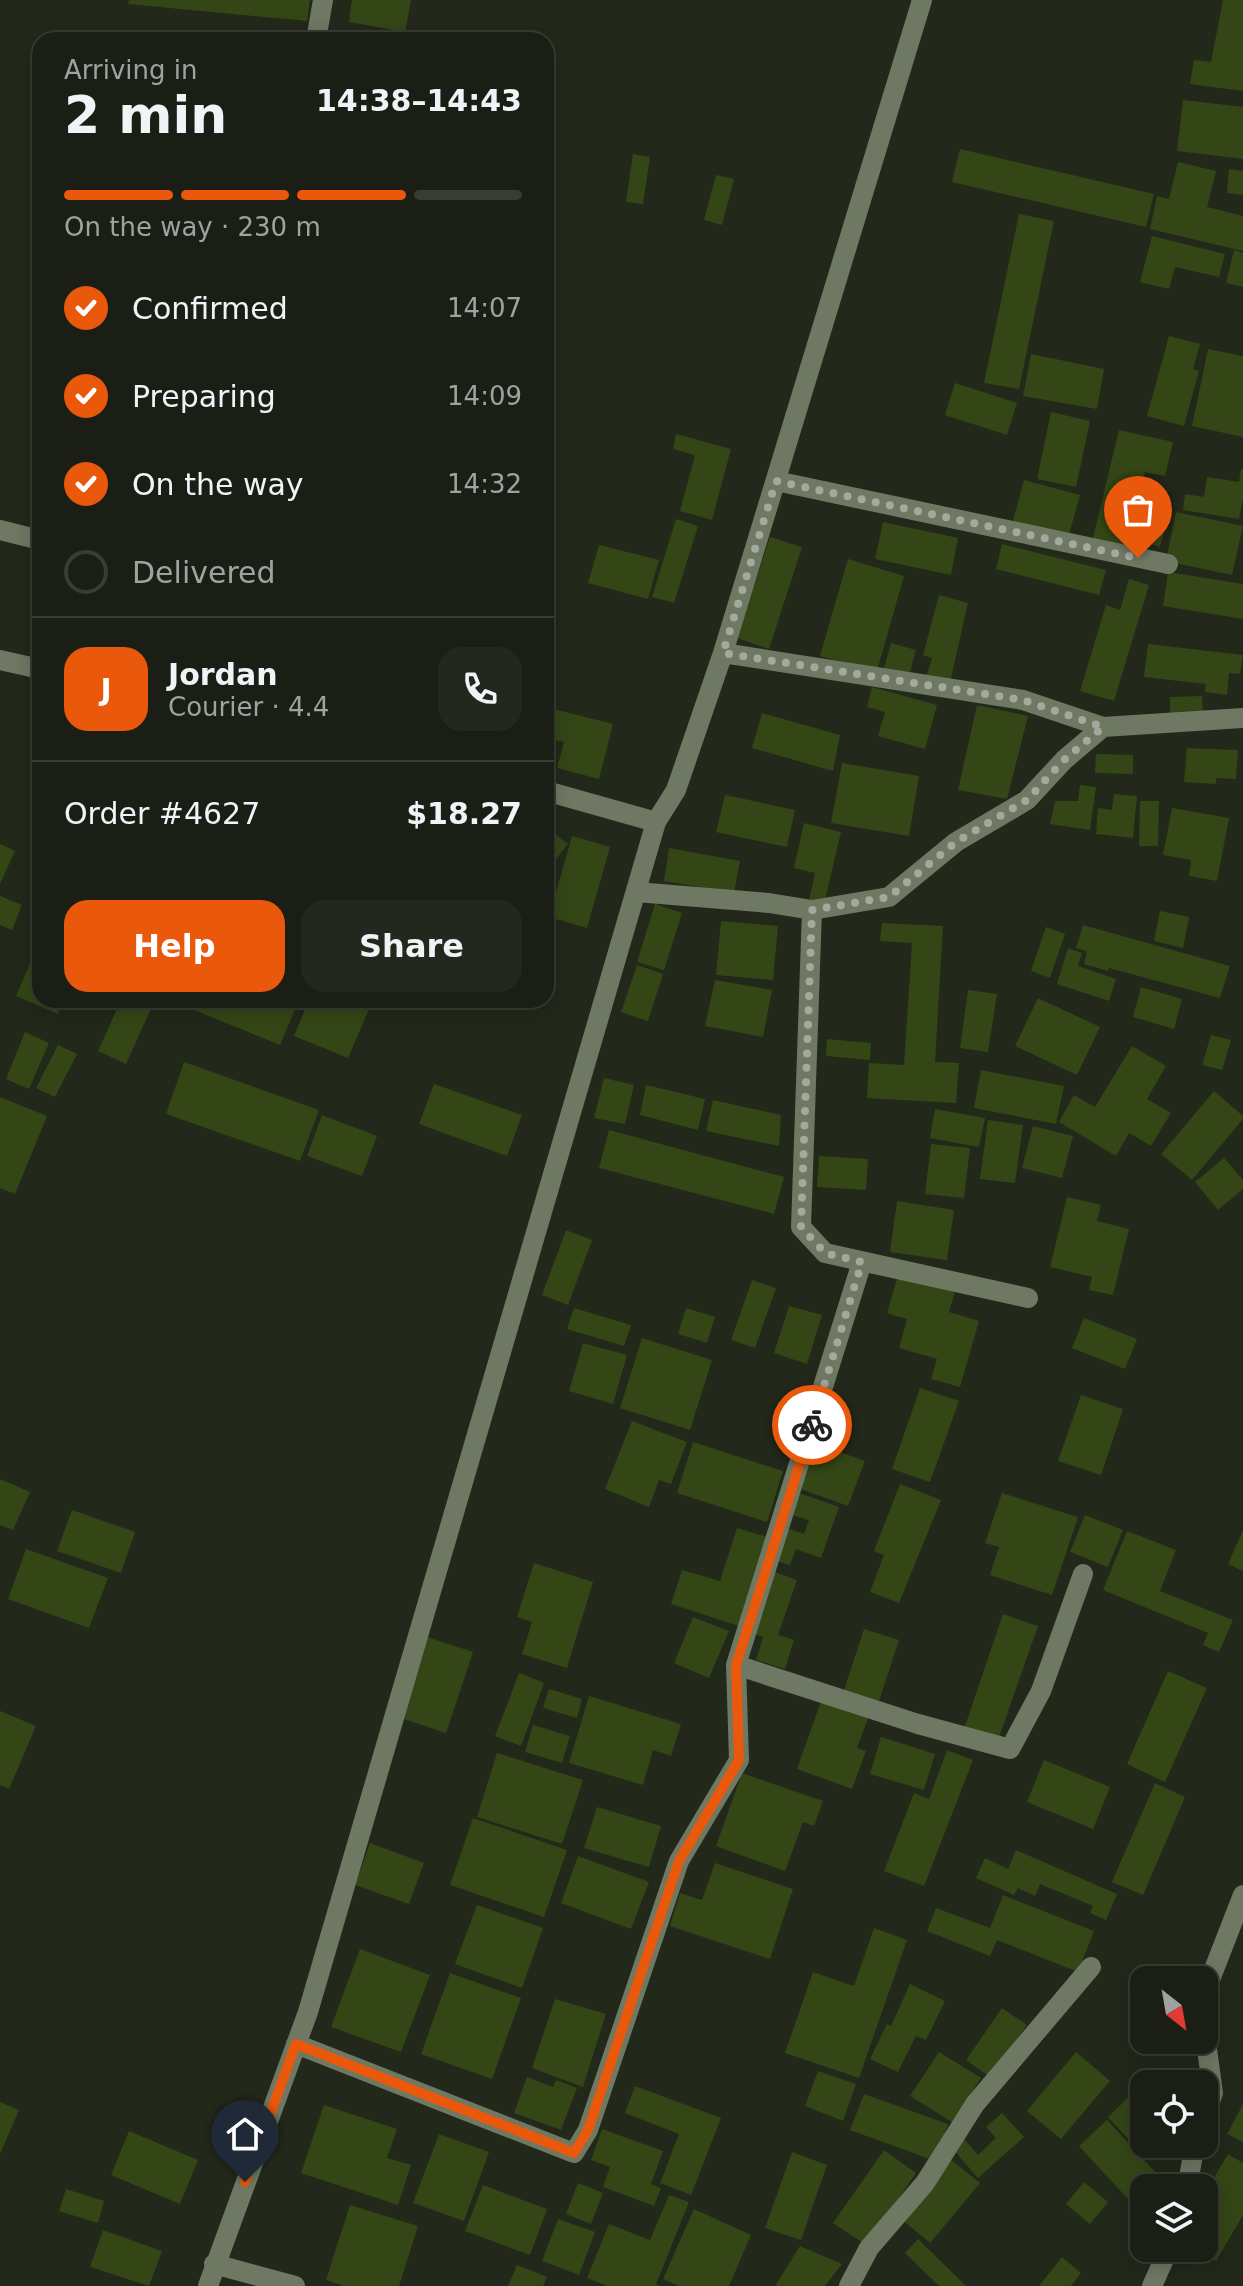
<!DOCTYPE html>
<html lang="en">
<head>
<meta charset="utf-8">
<style>
  body { margin:0; font-family:"DejaVu Sans",sans-serif; background:#23271d; color:#f1f3f6; height:100vh; display:flex; flex-direction:column; font-size:30px; white-space:nowrap }
  * { box-sizing:border-box; margin:0 }
  p { font-size:26px; color:#9fa2a0 }
  .icon { flex:none; width:44px; height:44px; fill:none; stroke:currentColor; stroke-width:2; stroke-linecap:round; stroke-linejoin:round }
  .map { position:relative; flex:1; overflow:hidden }
  .sheet { position:absolute; left:32px; top:32px; width:522px; height:976px; display:flex; flex-direction:column; background:#1a1e14; border-radius:24px; box-shadow:0 4px 20px #0003,0 0 0 2px #383c34 }
  .sheet>* { flex:none }
  .needle { width:52px; rotate:149deg }
  .buttons { position:absolute; left:1130px; top:1966px; display:grid; gap:16px }
  .buttons a { display:grid; place-items:center; width:88px; height:88px; border-radius:16px; background:#1a1e14; box-shadow:0 4px 20px #0003,0 0 0 2px #383c34; font-size:40px }
  .pin { position:absolute; display:grid; place-items:center; width:68px; height:68px; color:#fff; margin:-82px -34px; border-radius:50% 50% 50% 0; rotate:-45deg; box-shadow:0 0 8px #0007 }
  .pin .icon { rotate:45deg }
  .courier { position:absolute; display:grid; place-items:center; width:80px; height:80px; margin:-40px; border:6px solid #ea580c; border-radius:50%; background:#fff; color:#222; box-shadow:0 2px 10px #0007 }
  .summary em { font-style:normal; font-weight:600 }
  .summary div { display:flex; flex-direction:column-reverse }
  .summary { display:flex; align-items:center; justify-content:space-between; height:136px; padding:0 32px }
  h1 { font-size:52px; font-weight:600; line-height:60px }
  .bar { display:grid; grid-template-columns:repeat(4,1fr); gap:12px 8px; align-content:center; height:96px; padding:0 32px }
  .bar i { height:10px; border-radius:6px; background:#383c34 }
  .bar .on { background:#ea580c }
  .bar p { grid-column:span 4 }
  .line { display:flex; align-items:center; gap:20px; padding:0 32px; border-top:2px solid #383c34 }
  .line div { flex:1 }
  .round { display:grid; place-items:center; flex:none; width:84px; height:84px; border-radius:24px; background:#23271d }
  ol { padding:0 32px; list-style:none }
  li { display:flex; align-items:center; gap:24px; height:88px }
  li p { margin-inline-start:auto }
  li .icon { padding:8px; border-radius:50%; background:#ea580c; color:#fff; stroke-width:4 }
  li:last-child { color:#9fa2a0 }
  li i { width:44px; height:44px; border:4px solid #383c34; border-radius:50% }
  .primary-button { display:flex; gap:16px; margin-top:auto; padding:16px 32px }
  .primary-button a { flex:1; height:92px; border-radius:24px; background:#ea580c; color:#fff; font-size:32px; font-weight:600; line-height:92px; text-align:center }
  .primary-button a+a { background:#23271d; color:#f1f3f6 }
  .map>svg:first-child { display:block }
  .building { fill:#344616 }
  .lines { fill:none; stroke-linecap:round; stroke-linejoin:round }
  .minor { stroke:#6e7863; stroke-width:20 }
  .done { stroke:#a4a99e; stroke-width:8; stroke-dasharray:0 14.4 }
  .route { stroke:#ea580c; stroke-width:10 }
</style>
</head>
<body>
<div class="map">
<svg width="1243" height="2286" viewBox="0 0 1243 2286">
  <rect width="100%" height="100%" fill="#22281a"/>
  <path class="building" d="M129 0H310L307 21 128 4Z
    M352 0H411L405 32 349 22Z
    M1223 0H1243V91L1190 84 1194 60 1211 62Z
    M1183 100 1243 107V159L1177 151Z
    M960 149 1154 194 1146 227 952 182Z
    M633 154 650 157 643 204 626 202Z
    M1178 162 1216 171 1207 207 1243 216V251L1150 229 1157 196 1169 199Z
    M1229 169 1243 171V195L1227 193Z
    M716 175 734 179 722 225 704 220Z
    M1019 214 1054 221 1019 389 984 383Z
    M1152 236 1225 254 1219 277 1175 267 1169 289 1140 282Z
    M1234 250 1243 253V287L1226 283Z
    M1169 336 1200 344 1193 369 1199 371 1184 426 1147 416Z
    M1208 349 1243 356V437L1192 426Z
    M1031 354 1104 369 1097 409 1023 396Z
    M955 383 1017 403 1007 435 945 415Z
    M1051 412 1090 421 1076 487 1037 479Z
    M1119 430 1173 442 1165 476 1145 472 1127 549 1092 542Z
    M676 434 731 449 712 520 680 511 695 455 673 449Z
    M1241 469H1243V498L1239 519 1183 510 1185 494 1204 497 1207 477 1239 482Z
    M1024 480 1080 495 1068 538 1012 524Z
    M1156 502 1171 507 1160 547 1144 542Z
    M1176 512 1243 526 1232 575 1166 561Z
    M676 519 698 526 674 603 652 597Z
    M883 522 958 538 951 575 875 559Z
    M770 537 802 547 769 649 737 638Z
    M1002 544 1106 570 1099 595 996 569Z
    M599 545 659 560 648 599 588 583Z
    M848 559 904 576 877 671 820 656Z
    M1168 572 1243 584V619L1163 606Z
    M1129 579 1149 585 1114 701 1080 691 1106 605 1120 610Z
    M939 595 968 603 949 687 925 681 932 658 923 655Z
    M891 643 916 650 908 679 883 672Z
    M1148 644 1243 655 1240 674 1229 673 1227 695 1205 692 1206 684 1144 677Z
    M872 687 937 705 925 749 878 736 885 712 867 707Z
    M1202 696 1203 715 1170 716V697Z
    M977 705 1028 716 1007 799 958 790Z
    M546 707 613 724 599 779 557 768 564 742 546 738Z
    M762 713 840 735 833 771 752 748Z
    M1187 748 1238 750 1236 779 1216 778V784L1184 782Z
    M1096 754 1133 755V774L1095 773Z
    M842 763 919 776 909 836 831 823Z
    M1080 785 1096 787 1090 830 1050 824 1055 801H1078Z
    M1114 794 1137 796 1133 838 1096 834 1098 808 1112 810Z
    M725 795 795 810 787 847 716 832Z
    M1140 801H1159L1158 846H1139Z
    M1172 808 1229 818 1217 881 1189 876 1191 860 1163 855Z
    M804 823 841 832 824 904 809 901 815 873 794 868Z
    M546 827 568 844 546 872Z
    M572 836 610 847 587 928 549 917Z
    M0 844 15 851 0 884Z
    M669 848 740 861 734 893 664 881Z
    M0 896 22 905 12 930 0 925Z
    M655 904 682 913 664 970 637 962Z
    M1160 911 1189 917 1183 948 1154 941Z
    M721 921 778 926 773 980 716 975Z
    M882 923 943 926 935 1062 959 1063 956 1103 867 1098 869 1063 904 1065 912 943 880 941Z
    M1083 925 1230 966 1220 998 1109 968 1108 971 1084 964 1087 951 1076 948Z
    M1046 927 1065 934 1050 978 1031 971Z
    M40 940V1000H64L58 1014 16 996Z
    M1068 948 1082 953 1078 966 1116 979 1109 1001 1057 984Z
    M637 965 663 974 648 1021 621 1012Z
    M715 980 772 990 763 1037 705 1026Z
    M1141 987 1182 999 1174 1029 1133 1017Z
    M968 990 997 994 988 1052 960 1048Z
    M1038 998 1100 1027 1077 1075 1015 1046Z
    M121 1000H155L126 1064 98 1051Z
    M185 1000H299L280 1045 182 1005Z
    M309 1000H373L348 1058 294 1036Z
    M25 1032 49 1043 29 1089 6 1079Z
    M1211 1035 1231 1040 1222 1070 1202 1065Z
    M827 1039 871 1043 870 1060 826 1056Z
    M58 1045 77 1054 55 1097 36 1088Z
    M1132 1046 1166 1066 1147 1099 1171 1113 1151 1146 1129 1133 1116 1156 1059 1122 1074 1095 1095 1107Z
    M184 1062 319 1110 300 1161 166 1114Z
    M981 1070 1064 1086 1056 1124 974 1108Z
    M604 1078 634 1085 625 1124 594 1118Z
    M434 1084 522 1115 507 1156 419 1124Z
    M646 1085 705 1099 698 1130 640 1115Z
    M1214 1091 1243 1116V1119L1192 1180 1161 1154Z
    M0 1097 47 1116 15 1194 0 1188Z
    M713 1100 781 1115 779 1146 706 1131Z
    M935 1109 985 1118 979 1147 930 1138Z
    M322 1115 377 1136 362 1176 307 1156Z
    M988 1120 1023 1125 1015 1183 980 1179Z
    M1033 1126 1073 1136 1062 1178 1022 1168Z
    M609 1130 784 1177 774 1214 599 1168Z
    M931 1144 970 1148 964 1198 925 1194Z
    M819 1156 868 1159 866 1190 817 1187Z
    M1224 1158 1243 1180V1189L1218 1210 1195 1182Z
    M1067 1197 1101 1205 1097 1221 1129 1229 1113 1295 1089 1290 1092 1277 1050 1267Z
    M897 1201 954 1210 947 1260 890 1252Z
    M566 1230 592 1240 568 1305 542 1295Z
    M899 1272 956 1288 949 1312 979 1321 960 1387 931 1379 937 1359 899 1348 907 1319 887 1313Z
    M752 1280 776 1288 755 1348 731 1340Z
    M789 1306 822 1315 807 1364 774 1353Z
    M574 1308 631 1325 624 1346 567 1329Z
    M686 1308 715 1317 707 1343 678 1334Z
    M1084 1318 1137 1339 1125 1369 1072 1348Z
    M642 1338 712 1360 690 1430 620 1408Z
    M583 1343 627 1355 613 1404 569 1391Z
    M920 1388 959 1401 930 1482 892 1469Z
    M1081 1395 1123 1409 1101 1475 1058 1461Z
    M632 1421 687 1442 671 1484 659 1480 649 1507 605 1489Z
    M693 1442 783 1471 767 1522 677 1493Z
    M815 1443 865 1461 848 1506 798 1488Z
    M0 1479 30 1492 13 1530 0 1525Z
    M900 1484 941 1500 899 1603 870 1592 884 1555 874 1551Z
    M796 1492 839 1507 821 1558 796 1549 790 1565 776 1561 787 1528 804 1534 809 1520 789 1514Z
    M1002 1493 1078 1517 1052 1595 990 1575 999 1547 985 1543Z
    M72 1510 135 1532 121 1573 57 1551Z
    M1085 1515 1123 1530 1108 1567 1070 1552Z
    M737 1528 767 1537 739 1626 671 1604 682 1570 720 1581Z
    M1243 1530V1571L1228 1564Z
    M1127 1531 1176 1550 1160 1591 1233 1620 1219 1652 1203 1645 1208 1633 1103 1590Z
    M26 1549 108 1578 89 1628 8 1599Z
    M534 1563 593 1582 567 1668 522 1654 532 1622 517 1617Z
    M775 1572 797 1580 778 1635 794 1640 785 1669 756 1660 763 1637 754 1634Z
    M1003 1614 1038 1626 997 1743 963 1732Z
    M693 1617 729 1631 709 1678 674 1663Z
    M864 1629 899 1640 879 1701 844 1690Z
    M427 1637 473 1652 446 1733 401 1718Z
    M1168 1671 1207 1688 1165 1782 1127 1764Z
    M519 1673 544 1683 521 1746 495 1736Z
    M549 1689 582 1699 577 1718 543 1708Z
    M589 1696 681 1724 671 1756 653 1750 643 1785 569 1763Z
    M821 1701 868 1718 857 1748 866 1751 852 1789 797 1769Z
    M0 1711 36 1726 9 1789 0 1785Z
    M533 1725 570 1736 562 1763 525 1752Z
    M881 1737 935 1754 924 1790 870 1774Z
    M947 1750 973 1760 924 1886 884 1871 914 1793 929 1799Z
    M497 1753 583 1780 562 1844 477 1817Z
    M1044 1760 1110 1787 1093 1829 1027 1802Z
    M742 1773 823 1801 814 1826 803 1822 785 1871 716 1846Z
    M1155 1783 1185 1797 1143 1895 1112 1882Z
    M597 1807 661 1826 649 1867 584 1848Z
    M473 1818 567 1850 544 1917 450 1885Z
    M370 1843 424 1863 409 1904 355 1885Z
    M1016 1850 1117 1894 1106 1920 1090 1913 1093 1906 1040 1884 1035 1896 1018 1888 1014 1895 976 1878 985 1858 1008 1869Z
    M578 1856 649 1882 631 1929 561 1903Z
    M715 1863 793 1889 770 1959 670 1926 680 1893 702 1900Z
    M1003 1895 1094 1931 1078 1972 997 1940 990 1956 927 1931 936 1908 990 1928Z
    M477 1905 543 1928 522 1988 455 1964Z
    M874 1928 907 1940 859 2078 785 2053 813 1972 854 1986Z
    M360 1949 430 1975 401 2052 331 2027Z
    M450 1973 521 1998 492 2079 421 2054Z
    M910 1984 945 2001 926 2040 916 2036 898 2072 870 2059 887 2024 891 2026Z
    M555 1999 606 2014 583 2087 532 2068Z
    M1002 2008 1027 2025 990 2077 966 2060Z
    M939 2052 981 2078 952 2122 910 2096Z
    M1076 2052 1110 2081 1061 2139 1027 2111Z
    M818 2071 856 2084 843 2121 805 2106Z
    M527 2077 553 2087 556 2080 577 2088 561 2130 514 2113Z
    M635 2086 721 2118 691 2195 660 2183 679 2134 625 2113Z
    M1137 2089 1144 2096V2144H1159L1145 2157 1108 2117Z
    M864 2094 948 2124 935 2161 850 2130Z
    M0 2102 19 2110 0 2154Z
    M1243 2104V2142L1227 2134Z
    M324 2105 397 2129 387 2158 411 2165 398 2205 301 2173Z
    M1002 2113 1024 2137 978 2178 952 2148 963 2138 978 2155 996 2138 986 2127Z
    M1107 2120 1157 2174 1129 2200 1079 2146Z
    M602 2129 663 2151 651 2184 661 2188 654 2206 603 2187 610 2167 591 2160Z
    M129 2131 198 2160 180 2204 111 2175Z
    M439 2134 489 2152 464 2221 413 2203Z
    M884 2150 916 2173 866 2245 833 2223Z
    M792 2152 827 2165 801 2240 765 2228Z
    M1228 2154 1243 2163V2215L1216 2261 1194 2248H1204V2195Z
    M950 2159 980 2183 930 2243 900 2218Z
    M1084 2182 1108 2202 1090 2224 1066 2204Z
    M578 2183 603 2193 591 2224 566 2214Z
    M483 2185 547 2209 530 2255 465 2231Z
    M66 2189 104 2201 98 2223 59 2211Z
    M669 2195 689 2202 656 2284 661 2286H607L587 2278 609 2224 650 2240Z
    M350 2205 418 2226 399 2286H344L326 2280Z
    M694 2209 751 2235 729 2286H679L663 2279Z
    M558 2219 595 2232 579 2275 542 2261Z
    M103 2230 162 2251 149 2286 90 2267Z
    M918 2239 966 2286H939L905 2253Z
    M800 2246 842 2264 825 2286H775Z
    M1062 2257 1081 2273 1071 2286H1039Z
    M517 2265 547 2277 543 2286H508Z"/>
  <g class="lines">
    <path class="minor" d="M316 40 323 0
      M776 481 1168 564
      M0 530 40 540
      M723 653 1023 700 1103 727
      M0 660 40 669
      M546 791 656 822
      M636 892 769 903 812 910 889 897 956 842 1027 800 1064 760 1103 727 1243 718
      M812 910 801 1227 825 1253 1028 1298
      M736 1665 918 1724 1010 1749 1041 1691 1083 1574
      M1204 1995 1243 1895
      M1204 2027 1213 2093 1204 2119
      M296 2044 574 2153 588 2130 679 1861 739 1760 736 1665 862 1262
      M1187 2188 1195 2144
      M214 2264 295 2286
      M208 2286 308 2012 656 822 676 790 723 653 922 0
      M849 2286 869 2248 925 2183 975 2104 1091 1967
      M1152 2286 1169 2248"/>
  </g>
  <g class="lines">
    <path class="done" d="M812 1425 862 1262 825 1253 801 1227 812 910 889 897 956 842 1027 800 1064 760 1103 727 1023 700 723 653 776 481 1138 558"/>
    <path class="route" d="M245 2182 296 2044 574 2153 588 2130 679 1861 739 1760 736 1665 812 1425"/>
  </g>
</svg>
<div class="buttons">
<a><svg class="needle" viewBox="-14 -14 28 28"><path d="M0-13l5 13h-10z" fill="#e53935"/><path d="M0 13l5-13h-10z" fill="#9fa2a0"/></svg></a>
<a><svg class="icon" aria-label="locate" viewBox="0 0 24 24"><circle cx="12" cy="12" r="6"/><path d="M12 2v4M12 18v4M2 12h4M18 12h4"/></svg></a>
<a><svg class="icon" aria-label="layers" viewBox="0 0 24 24"><path d="M12 4l9 5-9 5-9-5zM3 14l9 5 9-5"/></svg></a>
</div>
<div class="pin" style="left:1138px;top:558px;background:#ea580c"><svg class="icon" aria-label="bag" viewBox="0 0 24 24"><path d="M5 8h14l-1 12H6zM9 8a3 3 0 0 1 6 0"/></svg></div>
<div class="pin" style="left:245px;top:2182px;background:#1f2937"><svg class="icon" aria-label="home" viewBox="0 0 24 24"><path d="M3 11l9-7 9 7M6 9v11h12V9"/></svg></div>
<div class="courier" style="left:812px;top:1425px"><svg class="icon" aria-label="bike" viewBox="0 0 24 24"><circle cx="6" cy="16" r="4"/><circle cx="18" cy="16" r="4"/><path d="M6 16l4-8h5l3 8M10 8l3 8H6M13 5h3"/></svg></div>
<section class="sheet">
<div class="summary"><div><h1>2 min</h1><p>Arriving in</p></div><em>14:38–14:43</em></div>
<div class="bar"><i class="on"></i><i class="on"></i><i class="on"></i><i></i><p>On the way · 230 m</p></div>
<ol>
<li><svg class="icon" aria-label="check" viewBox="0 0 24 24"><path d="M5 12l5 5 9-10"/></svg>Confirmed<p>14:07</p></li>
<li><svg class="icon" aria-label="check" viewBox="0 0 24 24"><path d="M5 12l5 5 9-10"/></svg>Preparing<p>14:09</p></li>
<li><svg class="icon" aria-label="check" viewBox="0 0 24 24"><path d="M5 12l5 5 9-10"/></svg>On the way<p>14:32</p></li>
<li><i></i>Delivered</li>
</ol>
<div class="line" style="height:144px"><b class="round" style="background:#ea580c;color:#fff">J</b><div><b>Jordan</b><p>Courier · 4.4</p></div><a class="round"><svg class="icon" aria-label="phone" viewBox="0 0 24 24"><path d="M5 4h4l2 5-3 2q2 4 5 5l2-3 5 2v4C11 20 4 13 5 4z"/></svg></a></div>
<div class="line" style="height:104px"><div>Order #4627</div><b>$18.27</b></div>
<div class="primary-button"><a>Help</a><a>Share</a></div>
</section>
</div>
</body>
</html>
